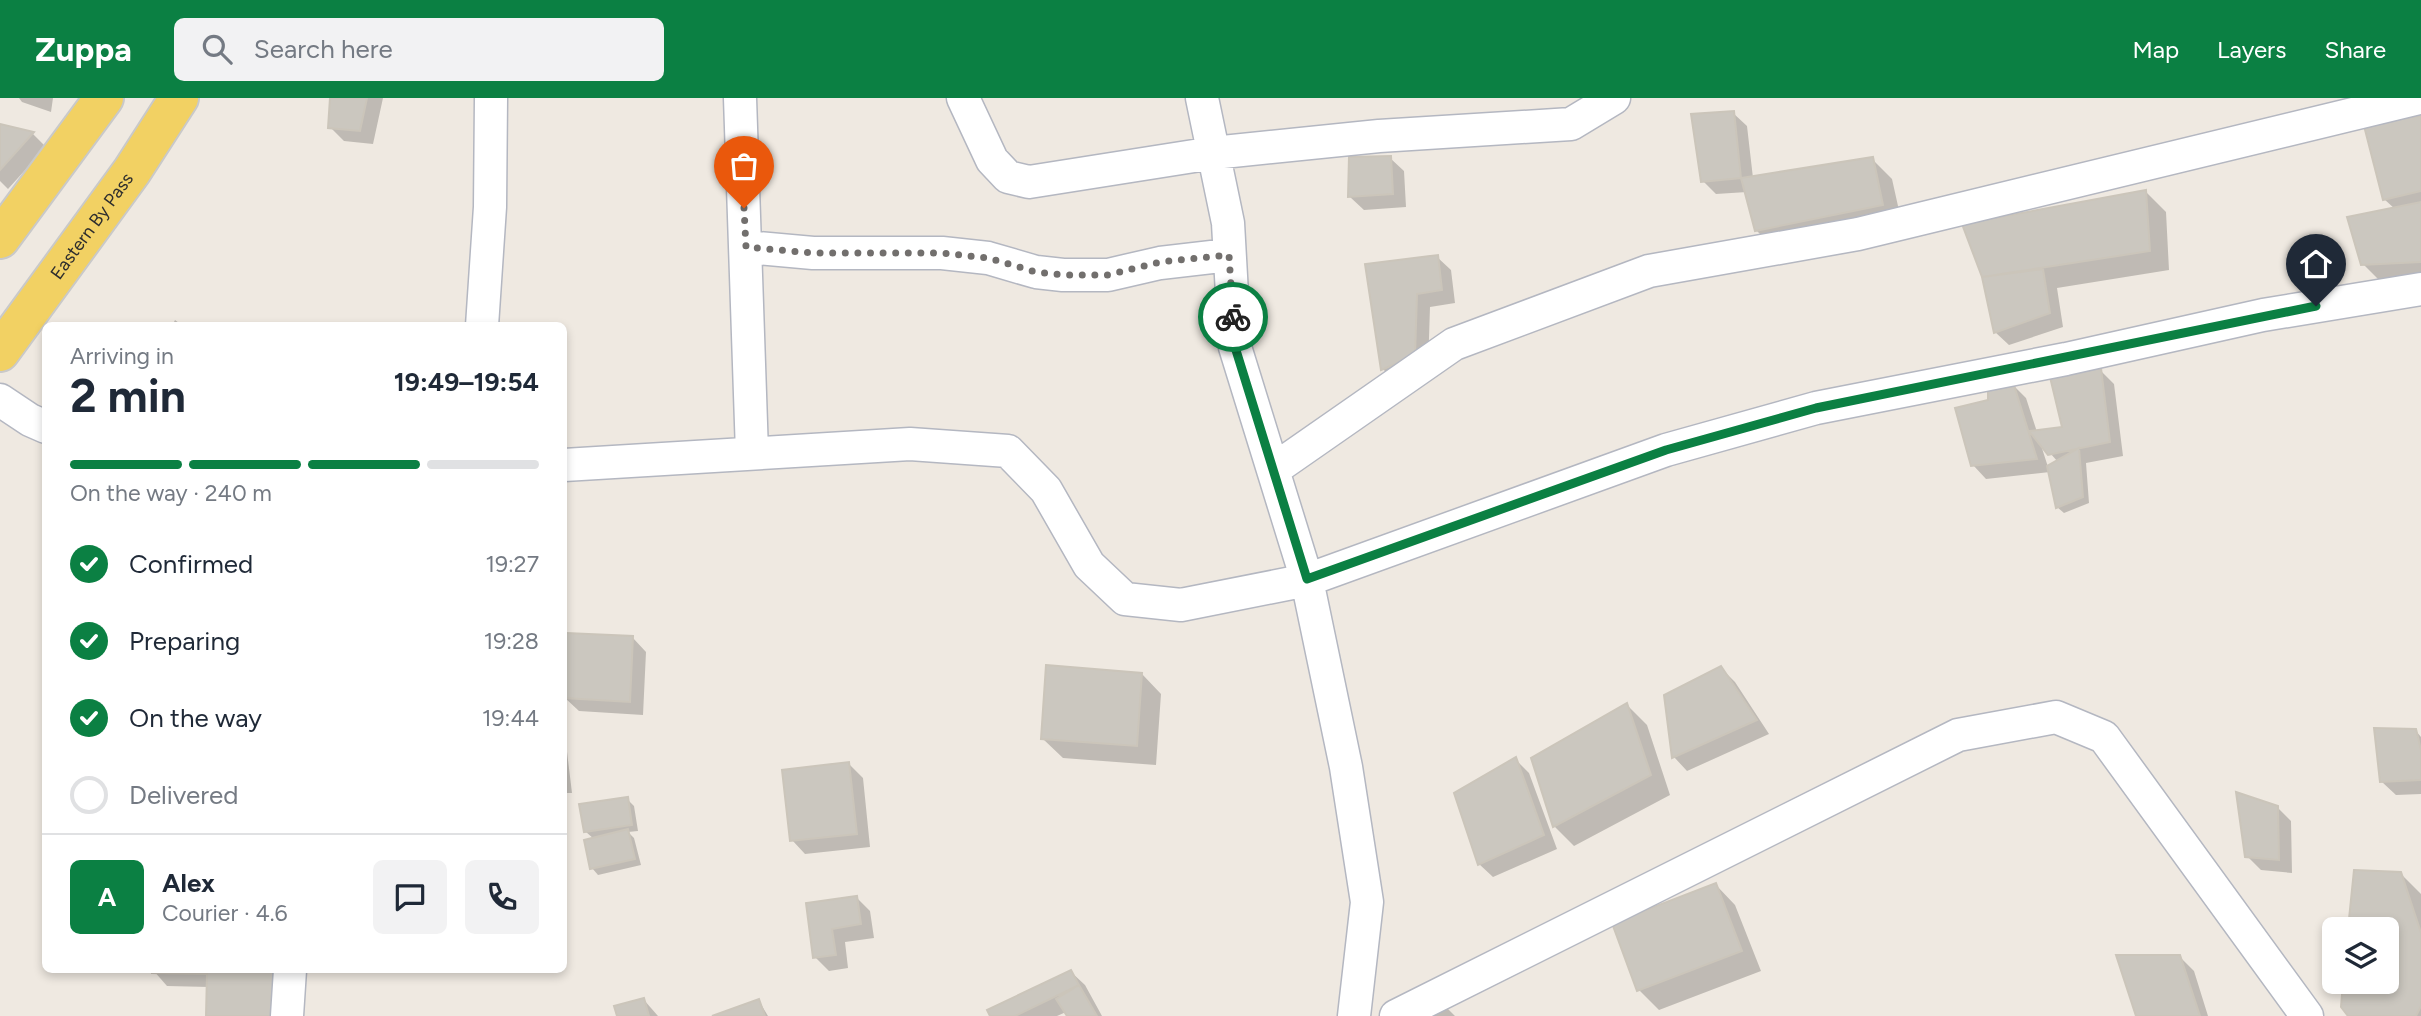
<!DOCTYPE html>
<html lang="en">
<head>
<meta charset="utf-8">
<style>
  body { margin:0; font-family:Figtree,sans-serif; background:#f2f2f3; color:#1f2937; height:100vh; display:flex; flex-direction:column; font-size:26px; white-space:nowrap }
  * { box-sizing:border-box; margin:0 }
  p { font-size:23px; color:#747a83 }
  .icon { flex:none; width:38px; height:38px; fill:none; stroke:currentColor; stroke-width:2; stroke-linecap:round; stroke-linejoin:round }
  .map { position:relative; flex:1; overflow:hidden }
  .sheet { position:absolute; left:42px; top:224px; width:525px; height:651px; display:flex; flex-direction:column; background:#fff; border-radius:10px; box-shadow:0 4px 10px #0003 }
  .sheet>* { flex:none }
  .buttons { position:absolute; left:2322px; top:819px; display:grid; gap:14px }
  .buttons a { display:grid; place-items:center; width:77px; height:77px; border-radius:10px; background:#fff; box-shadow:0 4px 10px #0003; font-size:35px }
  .pin { position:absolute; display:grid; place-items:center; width:60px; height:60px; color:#fff; margin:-72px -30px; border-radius:50% 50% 50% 0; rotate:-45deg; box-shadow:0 0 7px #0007 }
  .pin .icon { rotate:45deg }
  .courier { position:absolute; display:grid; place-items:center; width:70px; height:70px; margin:-35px; border:5px solid #0b8043; border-radius:50%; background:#fff; color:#222; box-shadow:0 2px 9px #0007 }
  .summary em { font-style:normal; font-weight:700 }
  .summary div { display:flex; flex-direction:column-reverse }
  .summary { display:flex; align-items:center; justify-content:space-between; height:119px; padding:0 28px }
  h1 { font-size:46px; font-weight:700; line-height:52px }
  .bar { display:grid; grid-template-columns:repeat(4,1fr); gap:10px 7px; align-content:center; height:84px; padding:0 28px }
  .bar i { height:9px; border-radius:5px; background:#e0e1e3 }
  .bar .on { background:#0b8043 }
  .bar p { grid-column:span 4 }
  .line { display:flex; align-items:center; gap:18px; padding:0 28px; border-top:2px solid #e0e1e3 }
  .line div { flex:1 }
  .round { display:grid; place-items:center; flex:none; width:74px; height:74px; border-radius:10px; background:#f2f2f3 }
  ol { padding:0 28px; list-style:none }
  li { display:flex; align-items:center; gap:21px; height:77px }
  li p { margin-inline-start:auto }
  li .icon { padding:7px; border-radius:50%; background:#0b8043; color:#fff; stroke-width:4 }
  li:last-child { color:#747a83 }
  li i { width:38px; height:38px; border:4px solid #e0e1e3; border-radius:50% }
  header { display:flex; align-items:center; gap:42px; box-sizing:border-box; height:98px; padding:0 35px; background:#0b8043; color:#fff }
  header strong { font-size:33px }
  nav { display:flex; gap:38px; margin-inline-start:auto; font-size:24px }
  .search { width:490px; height:63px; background:#f2f2f3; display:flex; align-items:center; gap:18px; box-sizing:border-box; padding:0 24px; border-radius:10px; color:#747a83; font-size:26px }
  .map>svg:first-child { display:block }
  .shadow { fill:#0003; fill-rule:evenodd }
  .building { fill:#cbc7bf; stroke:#cbc5ba; stroke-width:2 }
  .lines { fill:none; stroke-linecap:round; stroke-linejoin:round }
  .street-casing { stroke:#b4b7c1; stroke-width:35 }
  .primary-casing { stroke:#c9c9c9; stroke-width:42 }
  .street { stroke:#fff; stroke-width:32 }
  .primary { stroke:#f2d163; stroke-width:38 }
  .done { stroke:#726f6d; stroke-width:7; stroke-dasharray:0 12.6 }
  .route { stroke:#0b8043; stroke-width:9 }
  .labels { text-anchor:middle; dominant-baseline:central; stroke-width:5; stroke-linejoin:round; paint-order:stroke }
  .street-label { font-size:18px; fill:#2e2e2e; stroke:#fff }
</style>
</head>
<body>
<header>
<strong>Zuppa</strong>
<div class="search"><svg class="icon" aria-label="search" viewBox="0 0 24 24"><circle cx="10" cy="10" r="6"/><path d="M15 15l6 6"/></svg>Search here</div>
<nav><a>Map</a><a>Layers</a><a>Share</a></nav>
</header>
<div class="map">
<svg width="2421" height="918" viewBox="0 0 2421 918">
  <rect width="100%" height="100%" fill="#efe9e1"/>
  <path class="shadow" d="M19 0H53L51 14 22 4Z
    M332 0H383L373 46 344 43 330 29Z
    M1733 15 1747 28 1753 80 1872 61 1892 81 1902 126 1777 153 1757 133 1747 94 1716 96 1703 83Z
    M2421 20V184L2383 186 2363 166 2395 111 2384 101Z
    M0 27 33 36 46 49 8 91 0 83Z
    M1390 60 1404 73 1406 109 1364 112 1350 99Z
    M2146 94 2166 114 2169 172 2057 190 2063 229 2009 247 1995 234 1984 178Z
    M1437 159 1451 172 1455 205 1430 209 1428 271 1396 285 1383 271 1367 168Z
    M175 222 183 228H172Z
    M2100 272 2114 286 2123 358 2086 365 2089 405 2064 415 2057 409 2050 374 1986 381 1973 367 1990 304 2012 286 2026 300 2037 334 2064 330ZM2040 344 2050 355 2058 364 2048 369Z
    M633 540 646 554 643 617 579 613 565 600Z
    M1721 570 1735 584 1769 636 1687 673 1674 659 1666 598Z
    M1142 576 1161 596 1156 667 1063 660 1043 641Z
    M1627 607 1647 627 1670 697 1574 748 1554 728Z
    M564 629 572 695H564Z
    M2416 633 2421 639V696L2396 697 2382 684Z
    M1515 661 1529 675 1557 751 1493 779 1479 766Z
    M849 666 863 680 870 749 805 756 792 742Z
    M627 701 634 708 638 733 628 734 634 740 641 767 598 777 592 770 594 741 586 734Z
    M2277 709 2291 723 2292 775 2261 772 2247 758Z
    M2356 773 2401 776 2421 796V918H2350L2342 908 2345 884H2387V831H2350Z
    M1716 787 1735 807 1761 873 1659 912 1639 892Z
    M857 800 870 813 874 840 845 844 848 870 829 873 815 859 808 806Z
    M2180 859 2194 873 2208 918H2138Z
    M153 872H301L208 918 209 889 167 888Z
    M1071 874 1085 887 1102 918H1069L1066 914 1057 918H992Z
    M644 902 658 918H619Z
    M759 903 768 918H717Z
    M1443 906 1455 918H1416Z"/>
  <path class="building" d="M330 0H367L360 33 328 30Z
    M1734 13 1741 80 1701 84 1691 16Z
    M2421 18V93L2383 102 2363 24Z
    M0 26 34 34 0 72Z
    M1391 58 1393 96 1348 99 1349 59Z
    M1873 59 1883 107 1755 133 1741 80Z
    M2146 92 2150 153 1982 179 1962 126Z
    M2421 104V164L2361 167 2347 119Z
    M1438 157 1442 192 1417 196 1415 258 1381 272 1365 166Z
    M2043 171 2050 215 1994 235 1982 179Z
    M2101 270 2110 344 2048 357 2029 333 2062 329 2050 279Z
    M2013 284 2037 361 1971 368 1955 310 1988 302V286Z
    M2079 350 2083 399 2056 410 2047 368Z
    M566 535 633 538 630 604 564 600Z
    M1046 567 1142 575 1137 648 1041 641Z
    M1721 568 1757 622 1672 660 1664 597Z
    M1627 605 1651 677 1553 729 1531 660Z
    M2374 630 2416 631 2421 652V682L2380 684Z
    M1516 659 1544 737 1478 767 1454 695Z
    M849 664 857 736 790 743 782 672Z
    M2236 694 2278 708 2279 762 2245 759Z
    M628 699 632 727 584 734 579 706Z
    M628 731 635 761 590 771 584 742Z
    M2354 772 2401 774 2421 835V908L2416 918H2348L2341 909 2343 884H2387V831H2348Z
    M1716 785 1742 853 1637 893 1612 825Z
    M857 798 861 826 832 831 836 857 813 860 806 805Z
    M2116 857H2180L2200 918H2136Z
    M152 872H287L285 918H206L207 876 152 875Z
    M1071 872 1079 887 1015 918H990L987 912Z
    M1079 887 1097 918H1067L1056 901Z
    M644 900 649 918H617L614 908Z
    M759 901 765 918H712Z"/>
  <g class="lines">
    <defs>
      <path id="street" d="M740 0 752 355
        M963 0 992 62 1008 79 1029 84 1213 55 1379 38 1571 26 1614 0
        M1202 0 1228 125 1235 249 1307 482 1346 669 1367 804 1354 918
        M746 149 813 155H942L988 160 1036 174 1063 177H1108L1160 165 1229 157
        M482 228 490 109 491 0
        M0 302 30 322 46 329
        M564 367 910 346 1008 353 1046 392 1089 467 1125 501 1181 507 1307 482 1666 352 1816 310 2066 261 2263 217 2421 191
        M1273 372 1454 246 1649 173 1858 136 2419 0
        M287 918 290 872
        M1396 918 1958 637 2056 619 2104 639 2307 918"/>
      <g id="primary">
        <path d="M0 141 104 0"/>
        <path id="s1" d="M0 254 132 73 179 0"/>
      </g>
    </defs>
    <use href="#street" class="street-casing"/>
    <use href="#primary" class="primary-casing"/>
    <use href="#street" class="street"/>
    <use href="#primary" class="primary"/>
  </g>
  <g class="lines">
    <path class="done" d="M744 110 746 149 813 155H942L988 160 1036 174 1063 177H1108L1160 164 1229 157 1233 219"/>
    <path class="route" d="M1233 219 1235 249 1307 481 1666 352 1816 310 2316 208"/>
  </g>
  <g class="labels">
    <g class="street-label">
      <text stroke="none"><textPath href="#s1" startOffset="156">Eastern By Pass</textPath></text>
    </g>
  </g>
</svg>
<div class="buttons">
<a><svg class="icon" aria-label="layers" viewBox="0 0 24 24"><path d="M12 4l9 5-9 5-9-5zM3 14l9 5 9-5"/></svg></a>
</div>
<div class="pin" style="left:744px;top:110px;background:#ea580c"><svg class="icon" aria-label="bag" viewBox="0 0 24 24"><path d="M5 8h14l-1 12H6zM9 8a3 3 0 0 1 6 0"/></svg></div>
<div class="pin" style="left:2316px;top:208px;background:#1f2937"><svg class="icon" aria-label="home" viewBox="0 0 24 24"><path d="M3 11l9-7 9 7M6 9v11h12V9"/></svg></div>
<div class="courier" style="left:1233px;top:219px"><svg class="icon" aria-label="bike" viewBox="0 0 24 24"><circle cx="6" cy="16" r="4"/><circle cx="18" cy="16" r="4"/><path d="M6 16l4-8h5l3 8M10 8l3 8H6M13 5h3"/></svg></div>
<section class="sheet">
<div class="summary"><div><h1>2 min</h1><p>Arriving in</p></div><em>19:49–19:54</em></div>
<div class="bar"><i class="on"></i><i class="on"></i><i class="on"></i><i></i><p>On the way · 240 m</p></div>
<ol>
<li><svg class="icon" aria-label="check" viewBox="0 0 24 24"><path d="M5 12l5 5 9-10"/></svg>Confirmed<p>19:27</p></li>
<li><svg class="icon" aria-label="check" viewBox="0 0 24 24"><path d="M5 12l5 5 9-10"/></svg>Preparing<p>19:28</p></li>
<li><svg class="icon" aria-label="check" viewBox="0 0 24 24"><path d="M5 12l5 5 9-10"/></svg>On the way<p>19:44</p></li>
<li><i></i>Delivered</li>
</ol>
<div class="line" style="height:126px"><b class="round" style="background:#0b8043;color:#fff">A</b><div><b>Alex</b><p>Courier · 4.6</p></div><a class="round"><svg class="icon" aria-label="chat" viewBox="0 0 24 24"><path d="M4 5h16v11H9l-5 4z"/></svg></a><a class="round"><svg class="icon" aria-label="phone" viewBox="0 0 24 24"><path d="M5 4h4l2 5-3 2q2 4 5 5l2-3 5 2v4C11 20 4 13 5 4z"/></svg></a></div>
</section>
</div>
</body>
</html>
